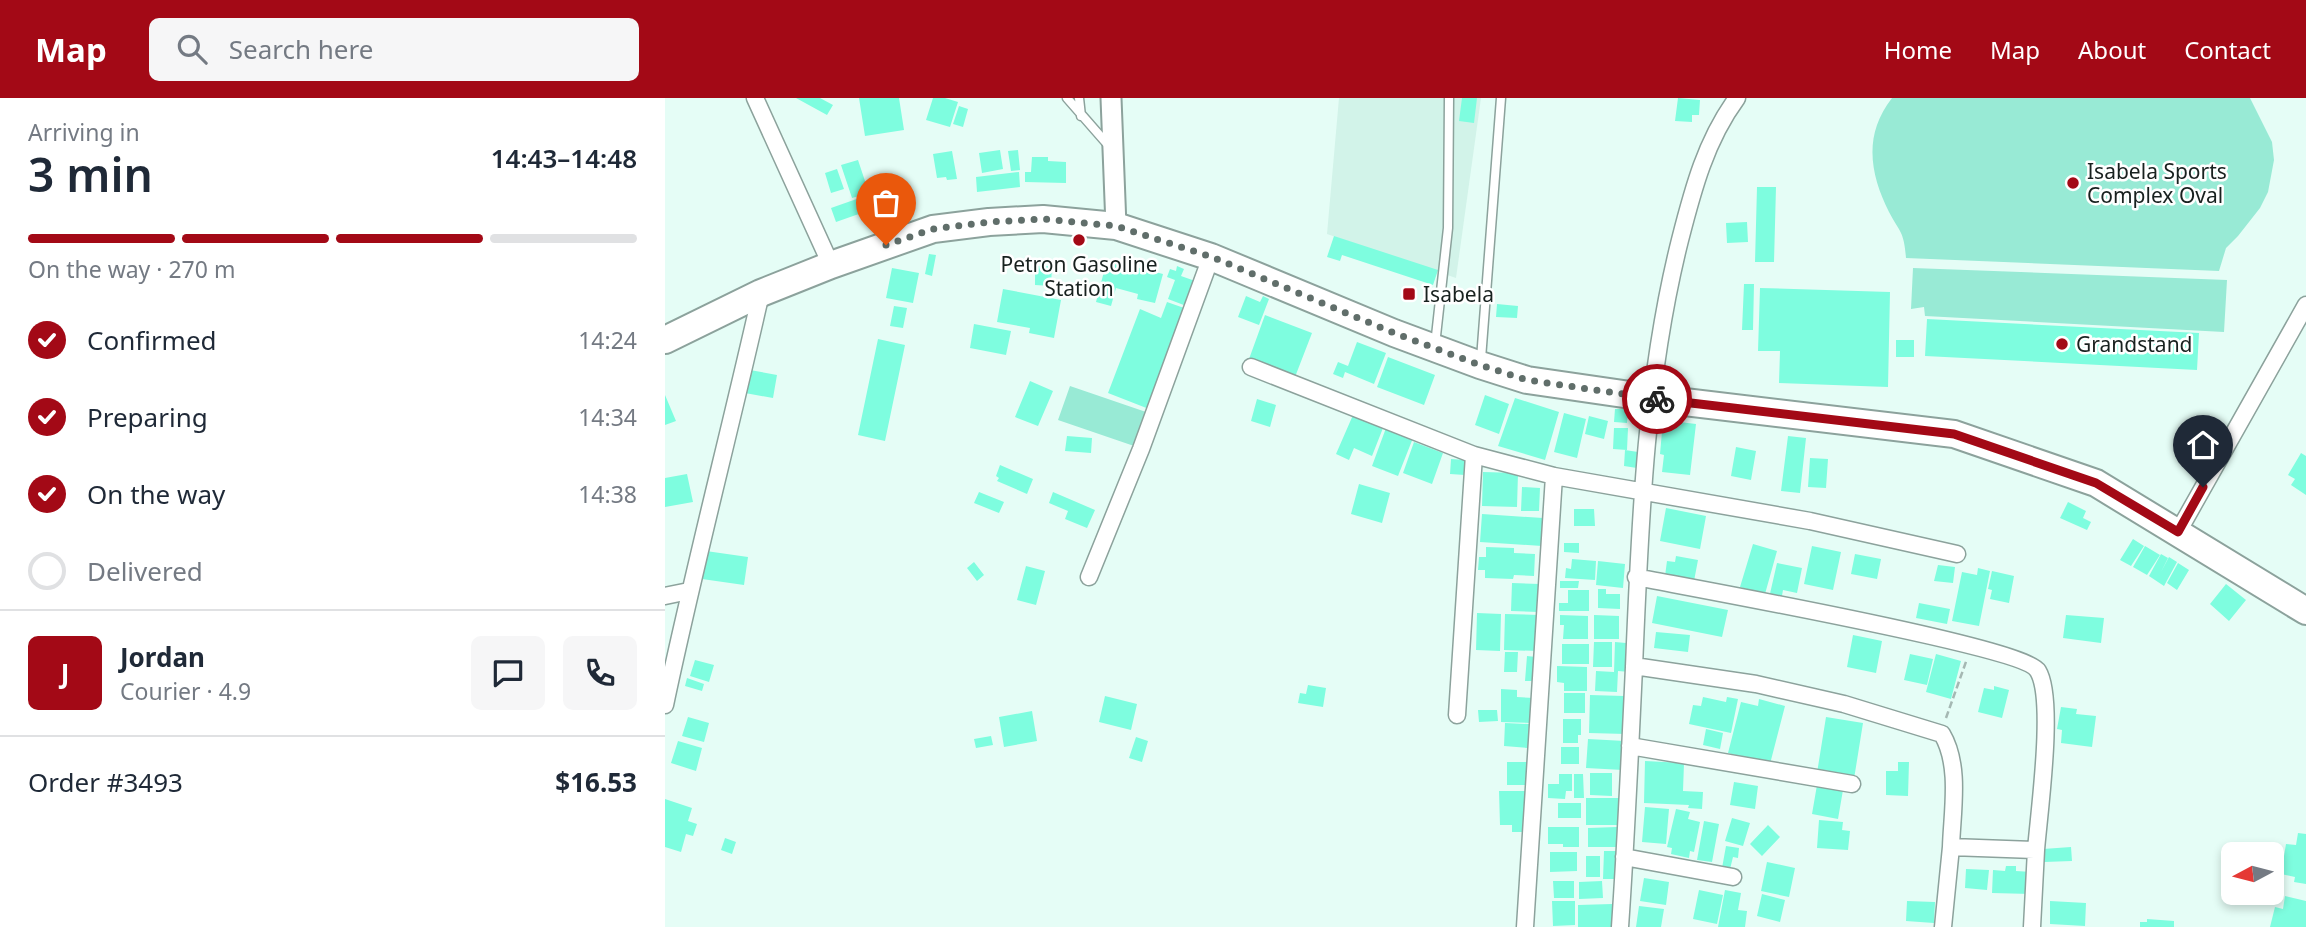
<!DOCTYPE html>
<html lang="en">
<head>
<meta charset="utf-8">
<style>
  body { margin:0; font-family:"Noto Sans",sans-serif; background:#f6f6f7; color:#1f2937; height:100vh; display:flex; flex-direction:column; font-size:26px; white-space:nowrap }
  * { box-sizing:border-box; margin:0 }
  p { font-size:23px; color:#747a83 }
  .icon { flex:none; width:38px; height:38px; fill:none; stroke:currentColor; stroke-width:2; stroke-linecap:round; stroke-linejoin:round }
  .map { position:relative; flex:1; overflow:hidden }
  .drawer { display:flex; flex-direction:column; background:#fff; width:665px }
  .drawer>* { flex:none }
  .needle { width:46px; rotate:263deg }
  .fabs { position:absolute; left:1556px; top:744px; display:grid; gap:14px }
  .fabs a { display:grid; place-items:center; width:63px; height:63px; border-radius:10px; background:#fff; box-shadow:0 4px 10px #0003; font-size:35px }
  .pin { position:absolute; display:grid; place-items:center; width:60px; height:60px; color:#fff; margin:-72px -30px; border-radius:50% 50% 50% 0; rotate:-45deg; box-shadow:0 0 7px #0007 }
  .pin .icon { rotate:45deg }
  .courier { position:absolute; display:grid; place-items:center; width:70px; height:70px; margin:-35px; border:5px solid #a30916; border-radius:50%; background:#fff; color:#222; box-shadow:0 2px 9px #0007 }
  .head em { font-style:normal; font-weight:600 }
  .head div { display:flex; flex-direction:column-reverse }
  .head { display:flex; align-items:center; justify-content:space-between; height:119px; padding:0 28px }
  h1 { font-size:46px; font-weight:600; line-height:52px }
  .bar { display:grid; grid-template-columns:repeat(4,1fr); gap:10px 7px; align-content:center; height:84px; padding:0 28px }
  .bar i { height:9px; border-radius:5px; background:#e0e1e3 }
  .bar .active { background:#a30916 }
  .bar p { grid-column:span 4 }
  .line { display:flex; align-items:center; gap:18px; padding:0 28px; border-top:2px solid #e0e1e3 }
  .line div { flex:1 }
  .round { display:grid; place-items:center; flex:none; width:74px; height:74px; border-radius:10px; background:#f6f6f7 }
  ol { padding:0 28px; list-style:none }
  li { display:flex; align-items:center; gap:21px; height:77px }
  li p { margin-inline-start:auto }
  li .icon { padding:7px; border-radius:50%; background:#a30916; color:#fff; stroke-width:4 }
  li:last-child { color:#747a83 }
  li i { width:38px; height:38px; border:4px solid #e0e1e3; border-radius:50% }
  header { display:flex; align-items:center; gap:42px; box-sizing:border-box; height:98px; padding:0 35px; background:#a30916; color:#fff }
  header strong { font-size:33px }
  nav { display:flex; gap:38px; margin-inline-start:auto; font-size:24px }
  .search { width:490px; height:63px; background:#f6f6f7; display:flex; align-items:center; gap:18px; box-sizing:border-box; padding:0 24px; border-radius:10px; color:#747a83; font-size:26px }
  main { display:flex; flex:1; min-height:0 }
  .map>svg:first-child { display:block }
  .built { fill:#d2f3e9 }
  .green { fill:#98ead5 }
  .building { fill:#7efddf }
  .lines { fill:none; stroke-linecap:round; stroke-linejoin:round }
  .service-casing { stroke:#8ca29c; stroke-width:11 }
  .minor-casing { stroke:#8ca29c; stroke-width:19 }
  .tertiary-casing { stroke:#8ca29c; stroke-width:23 }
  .trunk-casing { stroke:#8ca29c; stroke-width:30 }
  .path { stroke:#a5b8b3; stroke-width:2.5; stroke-dasharray:7 3.5; stroke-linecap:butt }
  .service { stroke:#fff; stroke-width:8 }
  .minor { stroke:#fff; stroke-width:16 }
  .tertiary { stroke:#fff; stroke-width:19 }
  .trunk { stroke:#fff; stroke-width:26 }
  .done { stroke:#606e6a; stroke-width:7; stroke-dasharray:0 12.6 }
  .route { stroke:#a30916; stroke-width:9 }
  .poi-dot { fill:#a30916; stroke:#fff; stroke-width:2.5 }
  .labels { text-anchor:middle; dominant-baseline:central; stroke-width:5; stroke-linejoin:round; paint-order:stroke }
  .poi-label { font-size:21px; fill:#18211f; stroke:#fff; text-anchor:start }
</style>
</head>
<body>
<header>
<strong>Map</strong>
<div class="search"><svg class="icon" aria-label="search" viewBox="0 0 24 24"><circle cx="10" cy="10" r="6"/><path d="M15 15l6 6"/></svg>Search here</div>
<nav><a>Home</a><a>Map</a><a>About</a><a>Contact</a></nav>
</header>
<main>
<section class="drawer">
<div class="head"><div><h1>3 min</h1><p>Arriving in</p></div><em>14:43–14:48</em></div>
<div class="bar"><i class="active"></i><i class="active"></i><i class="active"></i><i></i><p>On the way · 270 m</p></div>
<ol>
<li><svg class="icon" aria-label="check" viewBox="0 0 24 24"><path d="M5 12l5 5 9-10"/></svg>Confirmed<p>14:24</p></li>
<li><svg class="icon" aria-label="check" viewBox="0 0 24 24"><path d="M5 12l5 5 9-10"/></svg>Preparing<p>14:34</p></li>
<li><svg class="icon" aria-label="check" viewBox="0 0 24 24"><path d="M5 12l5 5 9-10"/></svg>On the way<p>14:38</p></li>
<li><i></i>Delivered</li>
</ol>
<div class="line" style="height:126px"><b class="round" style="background:#a30916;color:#fff">J</b><div><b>Jordan</b><p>Courier · 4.9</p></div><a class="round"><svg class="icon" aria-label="chat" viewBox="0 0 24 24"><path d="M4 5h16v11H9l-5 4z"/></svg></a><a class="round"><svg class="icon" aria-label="phone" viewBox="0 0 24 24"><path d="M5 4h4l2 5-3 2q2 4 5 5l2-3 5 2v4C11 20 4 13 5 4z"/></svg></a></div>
<div class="line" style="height:91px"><div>Order #3493</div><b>$16.53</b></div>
</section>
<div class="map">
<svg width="1641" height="829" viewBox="0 0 1641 829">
  <rect width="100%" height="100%" fill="#e5fdf6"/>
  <path class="built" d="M674 0H816L791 180 662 136Z"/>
  <path class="green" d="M1227 0H1585L1607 44 1609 62 1603 94 1595 110 1573 138 1561 150 1554 173 1241 160C1239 133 1235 135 1224 114 1205 76 1198 37 1227 0Z
    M1248 170 1562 182 1559 234 1260 218 1259 209 1246 211Z
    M405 288 481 314 469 348 393 322Z"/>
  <path class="building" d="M131 0H155L168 7 162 17Z
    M194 0H234L239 32 200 38Z
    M268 0H280L293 4 285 29 261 22Z
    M797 0H812L809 25 794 23Z
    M1013 0 1035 2 1034 17H1027V24L1010 23Z
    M294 8 303 11 298 29 288 26Z
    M335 52 338 71 317 75 314 55Z
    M353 52 355 72 346 73 343 53Z
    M287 53 292 81 282 82 281 79 272 80 268 56Z
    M367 59H383V63L401 64V85L360 84V74H366Z
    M193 62 204 95 187 100 176 67Z
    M172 71 179 91 166 95 160 75Z
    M354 74 355 89 312 94 311 79Z
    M1092 89H1111L1109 164H1090Z
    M203 97 208 111 171 124 166 110Z
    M1082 124 1083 144 1062 145 1061 125Z
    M669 138 773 172 768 187 677 157 675 163 662 159Z
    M264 156 271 157 267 178 260 176Z
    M442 162 498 176 490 205 472 201 473 196 451 190 446 208 431 204Z
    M370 168H387L386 188 370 187Z
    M512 168 519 171 516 178 533 184 524 209 503 201 510 182 502 179 505 171 511 173Z
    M227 170 254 175 248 205 221 200Z
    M1079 186H1089L1088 232H1077Z
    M1095 190 1225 194 1223 289 1114 285 1115 253H1093Z
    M338 191 396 202 389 240 364 235 365 230 332 224Z
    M581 198 595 204 598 198 604 201 594 227 573 219Z
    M502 204 522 211 484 311 443 295 475 211 496 220Z
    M832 206 853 208 852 220 831 219Z
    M229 208 242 210 238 230 225 228Z
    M600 217 647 235 630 279 584 261Z
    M1262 221 1534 235 1532 272 1260 258Z
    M309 226 346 233 341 257 305 250Z
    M213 241 240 247 220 343 193 337Z
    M1231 242H1249V259H1231Z
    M692 244 721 255 709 286 680 274 678 280 668 276 673 264 683 268Z
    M723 259 770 277 759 307 712 289Z
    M85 272 112 277 108 300 80 295Z
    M365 283 388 293 373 328 350 319Z
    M0 297 11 323 0 327Z
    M820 297 844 306 834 336 810 327Z
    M850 300 894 314 880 362 833 348Z
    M592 301 611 307 605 329 586 323Z
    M950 311H963L962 325 949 324Z
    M899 315 921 321 912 360 889 354Z
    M688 317 718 330 707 358 689 350 684 362 671 356Z
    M924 318 943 323 939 341 920 336Z
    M998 322 1031 326 1025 377 997 374 999 357 995 356Z
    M721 330 748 340 733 378 707 368Z
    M949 330H963L962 352 948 351Z
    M402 338 427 340 426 355 400 353Z
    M1123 338 1141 340 1135 395 1116 393Z
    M749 344 778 355 767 386 738 375Z
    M1071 349 1091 353 1086 382 1066 378Z
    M960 352 973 354 972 370 959 368Z
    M1636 355 1641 358V397L1626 387 1630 381 1623 377Z
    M1145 360 1163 361 1161 390 1143 389Z
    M786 361 801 362 800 377 785 376Z
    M335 367 368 381 362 396 332 383 334 380 331 378Z
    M818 374 853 375 852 409 817 408Z
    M22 376 28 404 0 409V380Z
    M694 386 725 395 717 425 686 416Z
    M857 389 875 390 874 413H856Z
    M314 394 339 404 334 415 309 405Z
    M388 394 430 412 422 430 400 421 403 413 384 405Z
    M1403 404 1421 413 1418 420 1426 424 1422 432 1395 420Z
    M1001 410 1041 418 1035 451 995 443Z
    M909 411H929L930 428H909Z
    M817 416 878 420 877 448 815 444Z
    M1468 441 1479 448 1466 468 1455 462Z
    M899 445H914V455L899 454Z
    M1088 446 1112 453 1100 496 1075 489Z
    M1147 448 1176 454 1168 492 1139 486Z
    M1480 448 1495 457 1482 477 1468 469Z
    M821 449 849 450V455L870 456 869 478 849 477 848 481 820 480V472H813L814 459H821Z
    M41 453 83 459 79 487 37 481Z
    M1190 456 1216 461 1212 481 1186 476Z
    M1496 456 1503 460 1496 474 1504 459 1512 464 1499 488 1484 478Z
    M1011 458 1033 462 1029 483 1000 478 1002 463 1010 464Z
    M907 461 931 463 930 482 900 480 901 470 906 471Z
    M933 463 960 466 958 490 931 487Z
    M309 464 319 477 312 483 302 470Z
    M1112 465 1137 470 1132 495 1118 492 1116 503 1104 500Z
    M1513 465 1524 472 1512 492 1502 485Z
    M1273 467 1290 469 1288 485 1269 483Z
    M361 468 380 473 371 507 352 502Z
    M1313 470 1325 473 1314 528 1287 523 1297 474 1312 477Z
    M1327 473 1349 478 1344 505 1325 501 1327 492 1323 491Z
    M895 483H914L913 490H895Z
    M847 485 875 486 874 514 846 513Z
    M1561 486 1581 502 1564 523 1545 506Z
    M933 491H941V496H955V511L933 510Z
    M903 492H924V513H894V505H903Z
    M992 498 1063 512 1057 539 987 525Z
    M1254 505 1285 511 1282 526 1251 520Z
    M812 515 836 516 835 553 811 552Z
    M840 516 875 517 874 553 839 552Z
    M895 517 923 518V541H898L899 527H895Z
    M929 517 954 518V541H929Z
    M1401 517 1439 520 1436 545 1398 540Z
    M991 534 1025 537 1023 554 989 550Z
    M1188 537 1217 543 1211 575 1182 569Z
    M929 544H947V569H928Z
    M950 544 961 545 960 562H965V574L953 573 952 594 930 593 931 573 949 574Z
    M897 546H924V566H897Z
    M840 554H853L852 574H839Z
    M1245 556 1268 561 1262 587 1239 582Z
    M1271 556 1296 563 1286 601 1261 594Z
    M862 558 871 559 869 583H860Z
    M30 562 49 567 44 584 25 578Z
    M892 568 922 569V593H899V585L892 584Z
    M22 580 39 586 37 593 20 588Z
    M643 587 661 590 658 609 633 605 635 595 641 596Z
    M1329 588 1344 592 1337 620 1313 614 1319 590 1329 592Z
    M836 591 852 592V599L869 600 868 625 836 624Z
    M899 595H920V615H899Z
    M925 597 959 598V609H962L961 636 924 635Z
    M440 598 472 606 466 632 434 624Z
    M1038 599 1061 604 1062 599 1073 601 1066 635 1024 626 1028 607 1036 608Z
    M1094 601 1120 608 1105 666 1063 655 1076 604 1093 608Z
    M1396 609 1412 611 1411 616 1431 618 1427 649 1396 645 1397 632 1392 631Z
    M813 612H832L833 623 814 624Z
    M367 613 372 643 339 649 334 619Z
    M23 619 44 625 39 644 17 638Z
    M1161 619 1198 625 1189 681 1152 675Z
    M898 621H916V637H913V645H898Z
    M840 625 864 626 863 650 839 648Z
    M1041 631 1058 635 1055 651 1038 647Z
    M326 638 328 647 311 650 309 641Z
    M471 639 483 643 477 664 464 660Z
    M923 641 960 643 958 672 921 670Z
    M13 643 37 650 31 673 6 665Z
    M896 649H914V666H896Z
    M980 663 1019 665 1018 693 1038 694 1037 711 1023 710 1024 707 979 705Z
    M842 664H862V687H842Z
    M1233 664H1244L1243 698 1221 697V673H1233Z
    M925 675H947V698L925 697Z
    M894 676H907V693H901L900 701 883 700V686H894Z
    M909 676H918L919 700H909Z
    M1069 684 1093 688 1090 711 1065 707Z
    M1152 687 1178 692 1173 721 1147 716Z
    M834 693H866V734H847V727H835Z
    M921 700H955V727H921Z
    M0 701 27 710 23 723 32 726 28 738 21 736 16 754 0 749Z
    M893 705H916V720H893Z
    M980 709 1004 711 1001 746 977 744Z
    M1011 711 1025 714 1023 721 1035 724 1029 754 1025 753 1024 760 1006 756 1007 750 1002 749Z
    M1067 720 1085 725 1078 748 1060 743Z
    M1154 722 1178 724 1177 732 1185 733 1183 752 1152 750Z
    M1039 723 1054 726 1047 764 1032 762Z
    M1103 727 1115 739 1097 758 1085 746Z
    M883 729H914V749H898V746H883Z
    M952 729V749H923V730Z
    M1633 735 1641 736V786L1629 784 1630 779 1616 776 1621 746 1631 747Z
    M60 740 71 744 67 756 56 752Z
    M1061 748 1074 750 1073 760 1068 759 1065 771 1057 770Z
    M1406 749 1407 763 1379 764 1378 751Z
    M939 753H954V781H938Z
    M885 754H912V773L885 774Z
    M921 758H935V779H921Z
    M1102 764 1130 770 1124 799 1096 793Z
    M1341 768H1351V773L1367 774 1366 796 1327 795 1328 772 1340 773Z
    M1301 771 1324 772 1322 792 1300 790Z
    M979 780 1004 784 1001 807 975 803Z
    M888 783H909V800H889Z
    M937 783 938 800 914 801V784Z
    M1034 792 1058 797 1052 826 1028 821Z
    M1060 792 1076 795 1073 812 1082 813 1080 829H1053Z
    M1097 796 1120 802 1115 824 1092 818Z
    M1620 798 1641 803V829H1605L1610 809 1618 811Z
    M887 803H910V827L888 828Z
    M1242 803 1270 804 1269 825 1241 823Z
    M1385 803 1421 805 1420 828 1385 826Z
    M947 806 948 829H913V807Z
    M974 808 999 811 996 829H971Z
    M1482 821 1509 823V829H1475V824H1482Z"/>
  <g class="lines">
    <defs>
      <path id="service" d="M402 0 444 48
        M414 0 416 18
        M770 247 783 130 784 0
        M816 261 836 0"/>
      <path id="minor" d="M90 0 166 167
        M586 269 809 357 889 378 1145 423 1292 456
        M1513 434 1641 207
        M424 479 476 351 546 159
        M971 479C1021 489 1359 549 1373 573 1390 601 1374 714 1371 752
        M0 498 24 493
        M969 568 1091 586 1179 606 1277 636C1296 668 1287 714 1286 749L1371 752 1367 829
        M0 607C29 469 65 333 96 195
        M792 617 809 357
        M965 648 1187 686
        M959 759 1068 779
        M860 829 889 378
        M955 829C961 742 965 656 969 569 975 426 980 281 1015 142 1028 91 1041 42 1072 0
        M1278 829 1286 749"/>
      <path id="tertiary" d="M446 0 451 128"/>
      <path id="trunk" d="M0 242 96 195 166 167 268 131 324 124 378 121 451 128 546 159 729 235 815 267 862 282 986 300 1289 336 1431 385 1641 513"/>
    </defs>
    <use href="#service" class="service-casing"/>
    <use href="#minor" class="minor-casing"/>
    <use href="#tertiary" class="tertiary-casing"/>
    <use href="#trunk" class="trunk-casing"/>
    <path class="path" d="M1281 620 1302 561"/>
    <use href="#service" class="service"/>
    <use href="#minor" class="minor"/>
    <use href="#tertiary" class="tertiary"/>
    <use href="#trunk" class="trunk"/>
  </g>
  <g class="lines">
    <path class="done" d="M221 147 268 131 324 124 379 121 451 128 547 159 729 235 815 267 862 282 992 301"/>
    <path class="route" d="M992 301 1289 336 1431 385 1513 434 1538 389"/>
  </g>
  <g class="poi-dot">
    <circle cx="1408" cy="85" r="7"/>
    <circle cx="414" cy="142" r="7"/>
    <rect x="737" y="189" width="14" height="14" rx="3.5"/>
    <circle cx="1397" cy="246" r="7"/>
  </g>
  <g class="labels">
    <g class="poi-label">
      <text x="1422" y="73">Isabela Sports<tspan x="1422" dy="24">Complex Oval</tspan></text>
      <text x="414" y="166" text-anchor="middle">Petron Gasoline<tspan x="414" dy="24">Station</tspan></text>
      <text x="758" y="196">Isabela</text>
      <text x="1411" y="246">Grandstand</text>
    </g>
  </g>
</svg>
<div class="fabs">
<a><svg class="needle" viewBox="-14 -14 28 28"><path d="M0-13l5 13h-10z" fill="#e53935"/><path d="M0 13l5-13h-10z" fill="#747a83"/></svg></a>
</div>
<div class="pin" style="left:221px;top:147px;background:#ea580c"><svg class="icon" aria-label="bag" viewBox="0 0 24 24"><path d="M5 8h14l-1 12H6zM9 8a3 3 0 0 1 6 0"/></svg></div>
<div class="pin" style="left:1538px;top:389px;background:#1f2937"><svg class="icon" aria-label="home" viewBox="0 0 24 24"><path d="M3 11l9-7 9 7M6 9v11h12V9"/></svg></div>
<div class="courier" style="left:992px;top:301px"><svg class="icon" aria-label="bike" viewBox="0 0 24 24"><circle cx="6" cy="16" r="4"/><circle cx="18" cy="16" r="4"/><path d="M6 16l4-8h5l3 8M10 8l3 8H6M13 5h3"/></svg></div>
</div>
</main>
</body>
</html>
